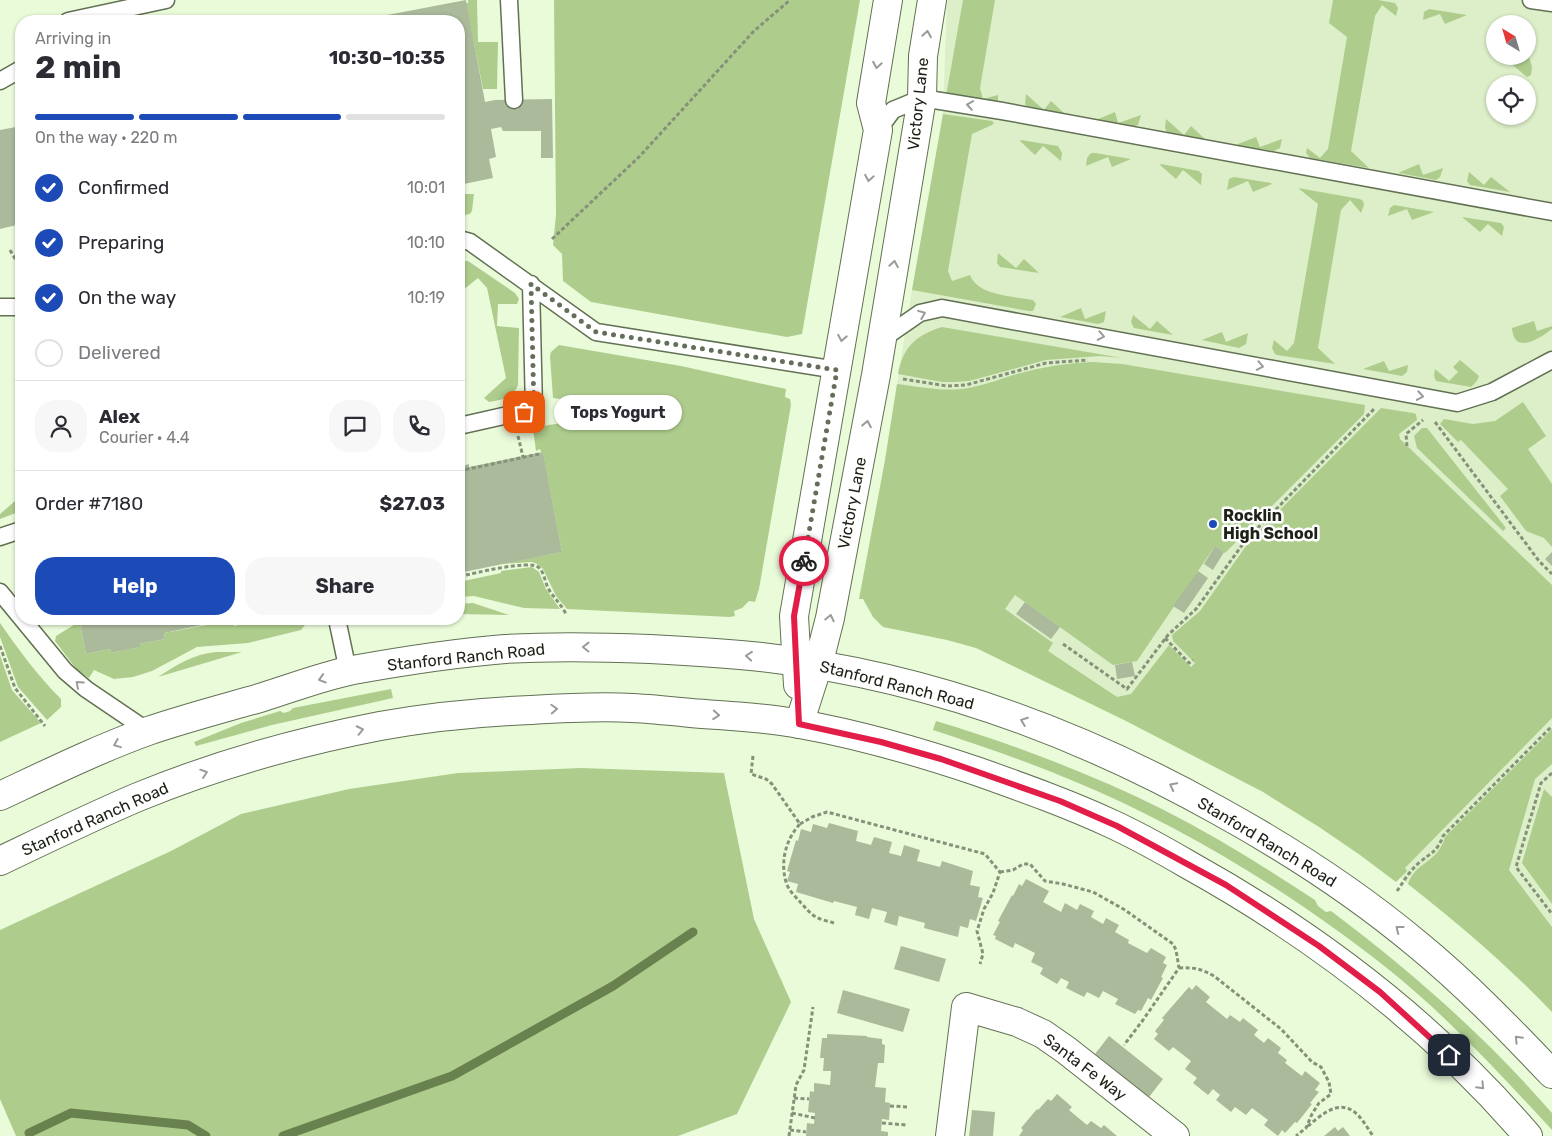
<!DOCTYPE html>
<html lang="en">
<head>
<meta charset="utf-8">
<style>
  body { margin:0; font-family:Rubik,sans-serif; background:#f7f7f7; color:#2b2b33; height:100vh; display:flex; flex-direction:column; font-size:19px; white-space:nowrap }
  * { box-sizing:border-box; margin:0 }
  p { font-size:16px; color:#7c7c81 }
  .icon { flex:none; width:28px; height:28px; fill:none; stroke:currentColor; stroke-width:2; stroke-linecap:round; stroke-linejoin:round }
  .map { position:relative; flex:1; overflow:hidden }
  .details { position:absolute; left:15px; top:15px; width:450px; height:610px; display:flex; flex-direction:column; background:#fff; border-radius:20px; box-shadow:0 1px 4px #0004 }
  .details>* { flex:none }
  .needle { width:32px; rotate:323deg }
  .fabs { position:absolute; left:1486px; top:15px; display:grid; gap:10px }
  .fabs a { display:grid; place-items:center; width:50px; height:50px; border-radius:50%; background:#fff; box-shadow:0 1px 4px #0004; font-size:25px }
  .pin { position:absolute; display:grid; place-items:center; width:42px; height:42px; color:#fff; margin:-21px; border-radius:10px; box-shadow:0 2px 8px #0006 }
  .courier { position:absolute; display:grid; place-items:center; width:50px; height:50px; margin:-25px; border:4px solid #e11d48; border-radius:50%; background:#fff; color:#222; box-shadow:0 1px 6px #0007 }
  .bubble { position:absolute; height:35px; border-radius:18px; background:#fff; box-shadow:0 1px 4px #0004; font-size:16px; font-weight:700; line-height:35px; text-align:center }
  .headline em { font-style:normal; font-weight:700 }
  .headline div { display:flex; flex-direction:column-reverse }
  .headline { display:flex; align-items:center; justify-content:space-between; height:85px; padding:0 20px }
  h1 { font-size:32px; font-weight:700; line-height:38px }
  .bar { display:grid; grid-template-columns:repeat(4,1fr); gap:8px 5px; align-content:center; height:60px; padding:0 20px }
  .bar i { height:6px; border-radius:4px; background:#e1e1e2 }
  .bar .active { background:#1c4bb8 }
  .bar p { grid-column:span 4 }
  .line { display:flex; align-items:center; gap:12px; padding:0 20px; border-top:1px solid #e1e1e2 }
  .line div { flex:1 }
  .round { display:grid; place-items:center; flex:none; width:52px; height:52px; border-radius:20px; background:#f7f7f7 }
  ol { padding:0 20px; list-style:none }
  li { display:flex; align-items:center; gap:15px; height:55px }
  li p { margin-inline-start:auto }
  li .icon { padding:5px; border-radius:50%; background:#1c4bb8; color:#fff; stroke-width:4 }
  li:last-child { color:#7c7c81 }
  li i { width:28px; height:28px; border:2px solid #e1e1e2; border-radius:50% }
  .button { display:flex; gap:10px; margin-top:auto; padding:10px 20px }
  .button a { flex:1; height:58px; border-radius:20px; background:#1c4bb8; color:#fff; font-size:20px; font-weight:700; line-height:58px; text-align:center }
  .button a+a { background:#f7f7f7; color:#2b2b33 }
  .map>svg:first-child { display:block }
  .built { fill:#dcefc8; fill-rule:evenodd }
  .green { fill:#aecd8d }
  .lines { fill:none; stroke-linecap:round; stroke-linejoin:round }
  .stream { stroke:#69804f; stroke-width:9 }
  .building { fill:#abba9b }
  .lane-casing { stroke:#627053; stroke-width:19 }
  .street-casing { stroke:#627053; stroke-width:30 }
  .secondary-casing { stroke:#627053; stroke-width:30 }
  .path { stroke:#86917a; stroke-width:3; stroke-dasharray:4 2.5; stroke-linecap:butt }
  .lane { stroke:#fff; stroke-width:16 }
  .street { stroke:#fff; stroke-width:28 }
  .secondary { stroke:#fff; stroke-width:28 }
  .oneway { stroke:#999c96 }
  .done { stroke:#646e5b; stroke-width:5; stroke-dasharray:0 9 }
  .route { stroke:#e11d48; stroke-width:6 }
  .poi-dot { fill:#1c4bb8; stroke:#fff; stroke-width:2 }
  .labels { text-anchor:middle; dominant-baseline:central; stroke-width:5; stroke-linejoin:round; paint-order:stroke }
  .street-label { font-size:16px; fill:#1c2216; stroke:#fff }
  .poi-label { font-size:16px; font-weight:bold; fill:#1c2216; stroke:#fff; text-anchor:start }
</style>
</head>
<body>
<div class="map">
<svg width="1552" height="1136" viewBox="0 0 1552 1136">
  <rect width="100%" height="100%" fill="#eafbda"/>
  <path class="built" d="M947 0H1552V1012L1518 977 1469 933 1418 892 1399 877 1278 794 957 635 885 460 912 290 943 114ZM1495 24H1528V56H1495ZM1495 84H1528V116H1495Z"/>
  <path class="green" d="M468 0H477L478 42H498L497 89H483L466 3H468Z
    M554 0H860L802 334 787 337 591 302 563 281 562 254 553 245 556 215Z
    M963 0H995L980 88 983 99 998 95V100L996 102 946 96Z
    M1333 0H1378L1395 3 1398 8 1396 16 1382 5 1375 16 1351 151 1369 168 1310 158 1306 153 1307 148 1320 158 1328 149 1347 37 1329 23Z
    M1429 9 1467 15 1445 24 1440 14 1423 20 1424 12Z
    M1528 54 1532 67 1531 75 1527 77 1508 61 1513 56H1528Z
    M1026 94 1044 110 1051 101 1066 115 1027 108 1025 104Z
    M1115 112 1118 123 1141 115 1138 125 1132 127 1096 120Z
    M943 114 992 121 994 123 992 125 972 134 948 271 952 281 970 275C978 296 1013 296 1033 300L1036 304 1033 311H1029L912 290Z
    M1166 119 1184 135 1191 126 1206 140 1167 133 1165 128Z
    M1256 137 1260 147 1282 139 1280 148 1274 151 1238 146V144Z
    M1021 140 1058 146 1062 153 1061 161 1043 146 1035 155 1020 141Z
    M1091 153H1095L1131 159 1112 167 1108 157 1086 166 1087 158Z
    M1161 164 1199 171 1202 174 1201 185 1183 170 1176 179 1160 165Z
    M1419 164 1423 175 1443 168 1440 177 1436 180 1398 173Z
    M1469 172 1484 185 1491 177 1510 192 1470 185 1467 181Z
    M1234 177 1271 183 1272 184 1253 192 1248 181 1227 190 1229 179Z
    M1298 188 1360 199 1363 201 1364 205 1361 213 1350 200 1341 210 1318 348 1335 364 1277 355 1275 354 1272 348 1274 340 1287 351 1294 343 1318 204Z
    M459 194H474L472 211 470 214 459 216Z
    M1394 205 1434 212 1412 220 1407 209 1388 216 1390 208Z
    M1462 217 1501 223 1504 227 1502 236 1488 224 1480 232Z
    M998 253 1016 268 1024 259 1039 273 1000 267 997 263Z
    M463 261H468L515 293 519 299 517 304H498L497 326 519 328 518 385C513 398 502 400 489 402L484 398 506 378 487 288 478 278 463 290 459 272V264Z
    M1081 308 1085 319 1106 311 1104 322 1098 324 1060 317Z
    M1133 315 1150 329 1157 321 1173 335 1134 328 1131 322Z
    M1534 321 1537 331 1552 326V329C1540 338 1514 356 1512 328Z
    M942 327 1122 358 1100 356 1046 360 969 381 955 382H942L898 374C903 347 916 335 942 327Z
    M1222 332 1226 342 1248 333 1246 344 1239 348 1202 340Z
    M559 345 681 366 786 389 785 397 790 399 791 405 759 589 755 602 749 601 742 608 734 611 735 616 730 617 567 609 556 596 543 569 537 564 532 562 500 564 562 552 543 453 541 452 540 449 536 451 533 429 536 427 562 423 561 399 553 398 550 356 551 352Z
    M1460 360 1479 376 1477 381 1471 387 1436 381 1434 376 1435 369 1449 381 1458 372 1453 367Z
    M1384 361 1389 371 1408 365 1407 372 1402 376 1363 369Z
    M1093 362 1122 364 1365 405 1364 414 1225 553 1215 546 1137 661 1113 665 1015 595 1005 609 1053 643 1048 651 1117 697 1131 694 1169 645 1191 667 1195 663 1173 641 1172 635 1200 611 1251 539 1381 408 1413 413 1416 414 1417 420 1399 434 1400 439 1552 585V718L1405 868 1407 871 1396 882 1360 855 1319 827 1263 792 1126 721 976 648 947 640 883 627 873 617 863 599H859L885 460 897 384C921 387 949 393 973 387 988 384 1003 378 1017 374 1042 367 1067 363 1093 362Z
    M1523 402 1546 436 1528 449 1552 484V547L1544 538 1526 531 1500 496 1508 489 1461 440 1458 442 1440 424 1444 419 1473 424 1495 421Z
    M1422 428H1427L1506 528 1503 531 1417 448 1414 436Z
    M15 501 21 507V511L0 519V514Z
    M532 567 539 572 546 589 560 609 524 608 474 596 459 597V582L501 573V571Z
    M473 603 509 615 459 614V604Z
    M75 619H79L86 654 110 649 111 653 139 647V644L165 639 164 633 207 625 206 619H232L234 626 263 619H305V625L301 630 248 643 197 647 152 671 133 677 114 679 94 670 89 678 77 670 55 641 56 636 77 623Z
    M0 623C19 650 37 675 61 699V707L47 720 18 687 0 637Z
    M216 652H242L158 677C177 665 193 654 216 652Z
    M0 655 12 690 41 723 0 742Z
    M391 689 393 698 272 725 196 746 194 742 241 723 280 711 284 713 290 711 293 708Z
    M936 721C1013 744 1089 773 1162 809 1215 836 1265 867 1315 900L1318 906 1326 912 1331 911C1411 971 1486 1037 1552 1113V1130C1500 1074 1448 1017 1388 969 1295 895 1181 825 1071 780 1026 761 979 745 933 730Z
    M1552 729V764L1535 779 1509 870 1552 927V1012C1508 966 1459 924 1408 884 1415 862 1438 863 1445 837Z
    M581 768 724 773 754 919 791 1002 737 1114 678 1136H16L0 1099V930L171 851 241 814 349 789 458 773Z
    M1544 789 1552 797V904L1522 863Z"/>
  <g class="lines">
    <path class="stream" d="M29 1133 71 1113 188 1125 206 1136
      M283 1136 452 1076 613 986 693 932"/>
  </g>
  <path class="building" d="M466 0 485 102 495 100 552 99 553 158H541V131H503L501 127 491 129 496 157 489 159 493 178 459 185V21L361 20Z
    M21 126V224L0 229V130Z
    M543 452 562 552 464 572 459 546V467L469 464V467Z
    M1215 546 1224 552 1213 570 1204 564Z
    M1552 552V566L1545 559Z
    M1198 571 1208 578 1184 613 1173 606Z
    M1025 602 1060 627 1051 639 1016 614Z
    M79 619H206L207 624 164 633 165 639 139 644 140 647 111 653 110 649 86 654Z
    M1132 662 1135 676 1117 679 1115 665Z
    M829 823 858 831 856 841 871 845 874 837 892 842 889 853 901 856 904 845 920 850 917 861 940 867 942 861 973 871 970 885 980 887 978 897 983 898 976 921 970 919 968 928 960 926 958 937 924 928 925 923 899 916 897 926 884 922 887 912 872 908 869 919 855 915 857 907 834 901 833 903 796 892 798 884 787 881 790 872 787 871 796 840 798 841 801 829 811 832 813 824 827 828Z
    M1026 879 1049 891 1043 902 1061 912 1065 903 1077 910 1080 904 1094 911 1091 917 1103 924 1106 918 1119 925 1115 932 1129 940 1128 943 1147 953 1151 948 1166 957 1163 963 1167 965 1161 977 1163 978 1151 1000 1148 998 1141 1011 1138 1010 1135 1014 1115 1004 1118 999 1103 991 1099 998 1087 992 1084 997 1066 988 1069 982 1061 978 1057 984 1040 974 1043 968 1031 962 1035 953 1015 943 1013 948 995 939 996 936 993 935 1000 922 998 921 1012 895 1013 896 1019 884 1022 886Z
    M901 946 946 959 939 982 894 969Z
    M1196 985 1210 997 1206 1002 1227 1019 1230 1015 1240 1022 1243 1018 1258 1030 1254 1035 1264 1043 1268 1038 1281 1048 1278 1053 1287 1060 1285 1063 1302 1076 1305 1071 1320 1083 1315 1090 1319 1092 1310 1103 1312 1104 1297 1123 1295 1122 1285 1133 1282 1130 1278 1136 1264 1125 1268 1120 1252 1108 1246 1115 1235 1107 1231 1112 1216 1100 1220 1095 1213 1089 1208 1095 1193 1083 1197 1078 1185 1069 1191 1061 1173 1047 1169 1051 1154 1039 1158 1034 1155 1031 1164 1020 1162 1018 1189 987 1192 990Z
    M843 990 910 1009 903 1032 837 1013Z
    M827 1034 867 1036V1037L882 1039V1044L885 1045 884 1063H878L875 1087 886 1088 885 1102 890 1103 889 1120 882 1119 881 1131 888 1132V1136H806L807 1123 814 1124 815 1113 808 1112 810 1091 814 1092V1083L830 1085 831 1071H823L824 1058H820L822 1038H827Z
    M1109 1036 1163 1079 1149 1097 1095 1054Z
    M1057 1094 1072 1107 1069 1110 1087 1125 1091 1121 1101 1128 1104 1125 1117 1136H1019L1023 1130 1021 1128 1037 1109 1038 1110 1048 1099 1051 1101Z
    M972 1110 995 1112 993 1136H969Z
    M1335 1127 1338 1131 1343 1127 1350 1136H1324Z"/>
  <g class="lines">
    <defs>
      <path id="lane" d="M509 0 514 100
        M1531 0 1552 3
        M68 21 166 0
        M0 81 21 69
        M878 130 893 110 922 98 1002 111 1552 212
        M459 239 470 242 596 332 837 370
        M0 307H21
        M881 340 920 313 942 308 1457 403 1492 392 1552 360
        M459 426 534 409 531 284
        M0 537 21 530
        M0 592 65 671 86 689 148 731
        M337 619 348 671"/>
      <path id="street" d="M798 685 794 616 878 130 871 103 888 0
        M799 724 818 665 830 618 876 375 922 98 923 56 932 0
        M950 1136 966 1007 1017 1022 1043 1034 1066 1050 1175 1136"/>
      <path id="secondary" d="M0 796C49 773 98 749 148 731 186 718 225 708 263 697 292 688 323 676 353 670 403 661 455 653 505 649 553 646 602 647 650 649 687 651 724 653 761 657 922 675 1078 732 1219 811 1288 849 1356 893 1417 944 1466 984 1509 1029 1552 1074
        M0 861C46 839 91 817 138 797 216 765 297 742 380 726 430 717 480 712 531 710 564 708 598 706 632 708 652 709 671 711 691 713 727 716 764 717 800 724 861 735 920 752 979 772 1024 788 1069 804 1112 824 1138 836 1163 850 1187 864 1315 935 1432 1024 1528 1136"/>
    </defs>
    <use href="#lane" class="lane-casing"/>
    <use href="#street" class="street-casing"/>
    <use href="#secondary" class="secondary-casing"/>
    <path class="path" d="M552 239 639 157 754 31 790 0
      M10 250 21 269
      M903 379 947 386 966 385 1046 363 1088 360
      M1435 422 1539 561 1552 574
      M518 436 523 457
      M1407 446 1406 434 1423 420
      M459 471 539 454
      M459 561 462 576C475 573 528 560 538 567 544 571 545 582 548 588 553 597 561 604 566 614
      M1165 638 1189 663 1193 660
      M1063 644 1127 689 1168 635 1196 609 1245 541 1374 409
      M0 646 15 688 45 726
      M753 756 751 774 766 779 772 784 800 824C786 839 780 861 786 882 788 890 796 897 801 903 806 908 810 914 816 917 821 920 828 921 834 923
      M1552 773 1541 783 1516 867 1552 914
      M800 824 812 817 827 812 985 854 1000 872 993 893 984 909 977 931 983 954 980 964
      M1000 872 1013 870 1023 864H1030L1045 881 1063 884 1093 892 1125 910 1173 944 1176 950 1179 968 1143 1020 1124 1045
      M1397 891C1404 881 1410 870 1420 862 1432 852 1437 852 1443 836L1552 726
      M1179 968C1193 967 1202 969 1214 976L1281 1029 1312 1062 1321 1067 1329 1082 1331 1094 1319 1103 1312 1114 1306 1128 1296 1136
      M794 1098 809 1099
      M890 1106 908 1107
      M792 1113 815 1118
      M882 1123 906 1125
      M1308 1126C1320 1116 1337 1100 1353 1111 1361 1116 1368 1129 1373 1136
      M790 1130 806 1132
      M789 1136 796 1085 804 1070 813 1007"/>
    <use href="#lane" class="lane"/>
    <use href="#street" class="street"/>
    <use href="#secondary" class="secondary"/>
  </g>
  <defs><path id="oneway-chevron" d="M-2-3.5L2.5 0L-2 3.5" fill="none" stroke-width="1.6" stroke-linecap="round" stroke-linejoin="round" transform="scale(1.25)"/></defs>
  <g class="oneway">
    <use href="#oneway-chevron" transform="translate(927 34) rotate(-81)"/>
    <use href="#oneway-chevron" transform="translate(877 65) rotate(100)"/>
    <use href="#oneway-chevron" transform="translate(970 105) rotate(-171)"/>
    <use href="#oneway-chevron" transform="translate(869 178) rotate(100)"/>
    <use href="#oneway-chevron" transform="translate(894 264) rotate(-80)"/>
    <use href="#oneway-chevron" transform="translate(922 314) rotate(-22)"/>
    <use href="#oneway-chevron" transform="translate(1101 336) rotate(11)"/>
    <use href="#oneway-chevron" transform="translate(842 338) rotate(100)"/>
    <use href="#oneway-chevron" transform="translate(1260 366) rotate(11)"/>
    <use href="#oneway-chevron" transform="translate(1420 396) rotate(10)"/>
    <use href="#oneway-chevron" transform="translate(867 424) rotate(-79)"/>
    <use href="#oneway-chevron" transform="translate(830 618) rotate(-77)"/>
    <use href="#oneway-chevron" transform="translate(586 647) rotate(-179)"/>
    <use href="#oneway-chevron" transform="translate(749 656) rotate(-175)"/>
    <use href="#oneway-chevron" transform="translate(322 679) rotate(163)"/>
    <use href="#oneway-chevron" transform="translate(79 684) rotate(-138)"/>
    <use href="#oneway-chevron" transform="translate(554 709) rotate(-3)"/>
    <use href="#oneway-chevron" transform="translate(716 715) rotate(4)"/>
    <use href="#oneway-chevron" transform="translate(1024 721) rotate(-159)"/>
    <use href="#oneway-chevron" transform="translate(360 730) rotate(-12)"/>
    <use href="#oneway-chevron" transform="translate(117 744) rotate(158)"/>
    <use href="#oneway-chevron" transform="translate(204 773) rotate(-19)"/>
    <use href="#oneway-chevron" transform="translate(1173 786) rotate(-153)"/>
    <use href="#oneway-chevron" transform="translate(1399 929) rotate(-142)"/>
    <use href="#oneway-chevron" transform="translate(1518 1039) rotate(-134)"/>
    <use href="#oneway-chevron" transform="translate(1481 1086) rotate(46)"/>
  </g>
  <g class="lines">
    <path class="done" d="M524 412 534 409 531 284 596 332 837 370 804 561"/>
    <path class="route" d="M804 561 794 616 799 724 881 742 941 759 1060 801 1117 826 1226 885 1319 946 1380 992 1449 1055"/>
  </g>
  <circle class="poi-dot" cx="1213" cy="524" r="5"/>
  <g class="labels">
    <g class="street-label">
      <text transform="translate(918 104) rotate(-84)">Victory Lane</text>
      <text transform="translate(852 503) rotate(-79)">Victory Lane</text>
      <text transform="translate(466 657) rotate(-6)">Stanford Ranch Road</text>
      <text transform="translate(897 685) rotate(14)">Stanford Ranch Road</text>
      <text transform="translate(95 819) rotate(-24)">Stanford Ranch Road</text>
      <text transform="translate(1267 842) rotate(31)">Stanford Ranch Road</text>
      <text transform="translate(1085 1067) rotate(37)">Santa Fe Way</text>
    </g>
    <g class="poi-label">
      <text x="1223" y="515">Rocklin<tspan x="1223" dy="18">High School</tspan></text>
    </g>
  </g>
</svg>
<div class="fabs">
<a><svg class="needle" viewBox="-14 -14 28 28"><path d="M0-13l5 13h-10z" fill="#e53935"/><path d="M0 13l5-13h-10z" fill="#7c7c81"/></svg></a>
<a><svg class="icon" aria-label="locate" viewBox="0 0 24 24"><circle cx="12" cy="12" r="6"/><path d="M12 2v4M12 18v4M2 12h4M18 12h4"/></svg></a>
</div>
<div class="pin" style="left:524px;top:412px;background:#ea580c"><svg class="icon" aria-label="bag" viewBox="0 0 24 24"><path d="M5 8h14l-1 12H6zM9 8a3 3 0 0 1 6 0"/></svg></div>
<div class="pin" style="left:1449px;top:1055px;background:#1f2937"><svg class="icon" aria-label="home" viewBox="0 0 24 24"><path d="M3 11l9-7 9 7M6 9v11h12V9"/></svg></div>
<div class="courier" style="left:804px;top:561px"><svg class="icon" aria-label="bike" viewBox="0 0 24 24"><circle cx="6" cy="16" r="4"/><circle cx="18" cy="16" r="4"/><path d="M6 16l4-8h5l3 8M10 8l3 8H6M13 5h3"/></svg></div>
<div class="bubble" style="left:554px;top:395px;width:128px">Tops Yogurt</div>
<section class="details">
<div class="headline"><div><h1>2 min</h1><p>Arriving in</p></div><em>10:30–10:35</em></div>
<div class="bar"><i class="active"></i><i class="active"></i><i class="active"></i><i></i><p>On the way · 220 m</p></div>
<ol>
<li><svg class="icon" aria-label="check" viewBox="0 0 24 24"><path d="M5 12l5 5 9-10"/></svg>Confirmed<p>10:01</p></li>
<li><svg class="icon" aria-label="check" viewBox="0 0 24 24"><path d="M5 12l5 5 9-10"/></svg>Preparing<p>10:10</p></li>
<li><svg class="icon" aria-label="check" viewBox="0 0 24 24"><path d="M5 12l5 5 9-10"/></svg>On the way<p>10:19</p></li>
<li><i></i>Delivered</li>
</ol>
<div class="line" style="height:90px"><a class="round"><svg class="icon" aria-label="person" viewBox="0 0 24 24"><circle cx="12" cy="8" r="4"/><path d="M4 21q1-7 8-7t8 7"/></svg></a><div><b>Alex</b><p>Courier · 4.4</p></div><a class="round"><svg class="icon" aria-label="chat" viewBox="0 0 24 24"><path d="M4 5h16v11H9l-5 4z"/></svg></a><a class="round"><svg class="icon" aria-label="phone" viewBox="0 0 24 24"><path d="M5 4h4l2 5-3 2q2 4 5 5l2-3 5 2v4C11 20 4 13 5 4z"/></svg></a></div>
<div class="line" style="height:65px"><div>Order #7180</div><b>$27.03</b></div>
<div class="button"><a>Help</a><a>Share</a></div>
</section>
</div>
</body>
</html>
